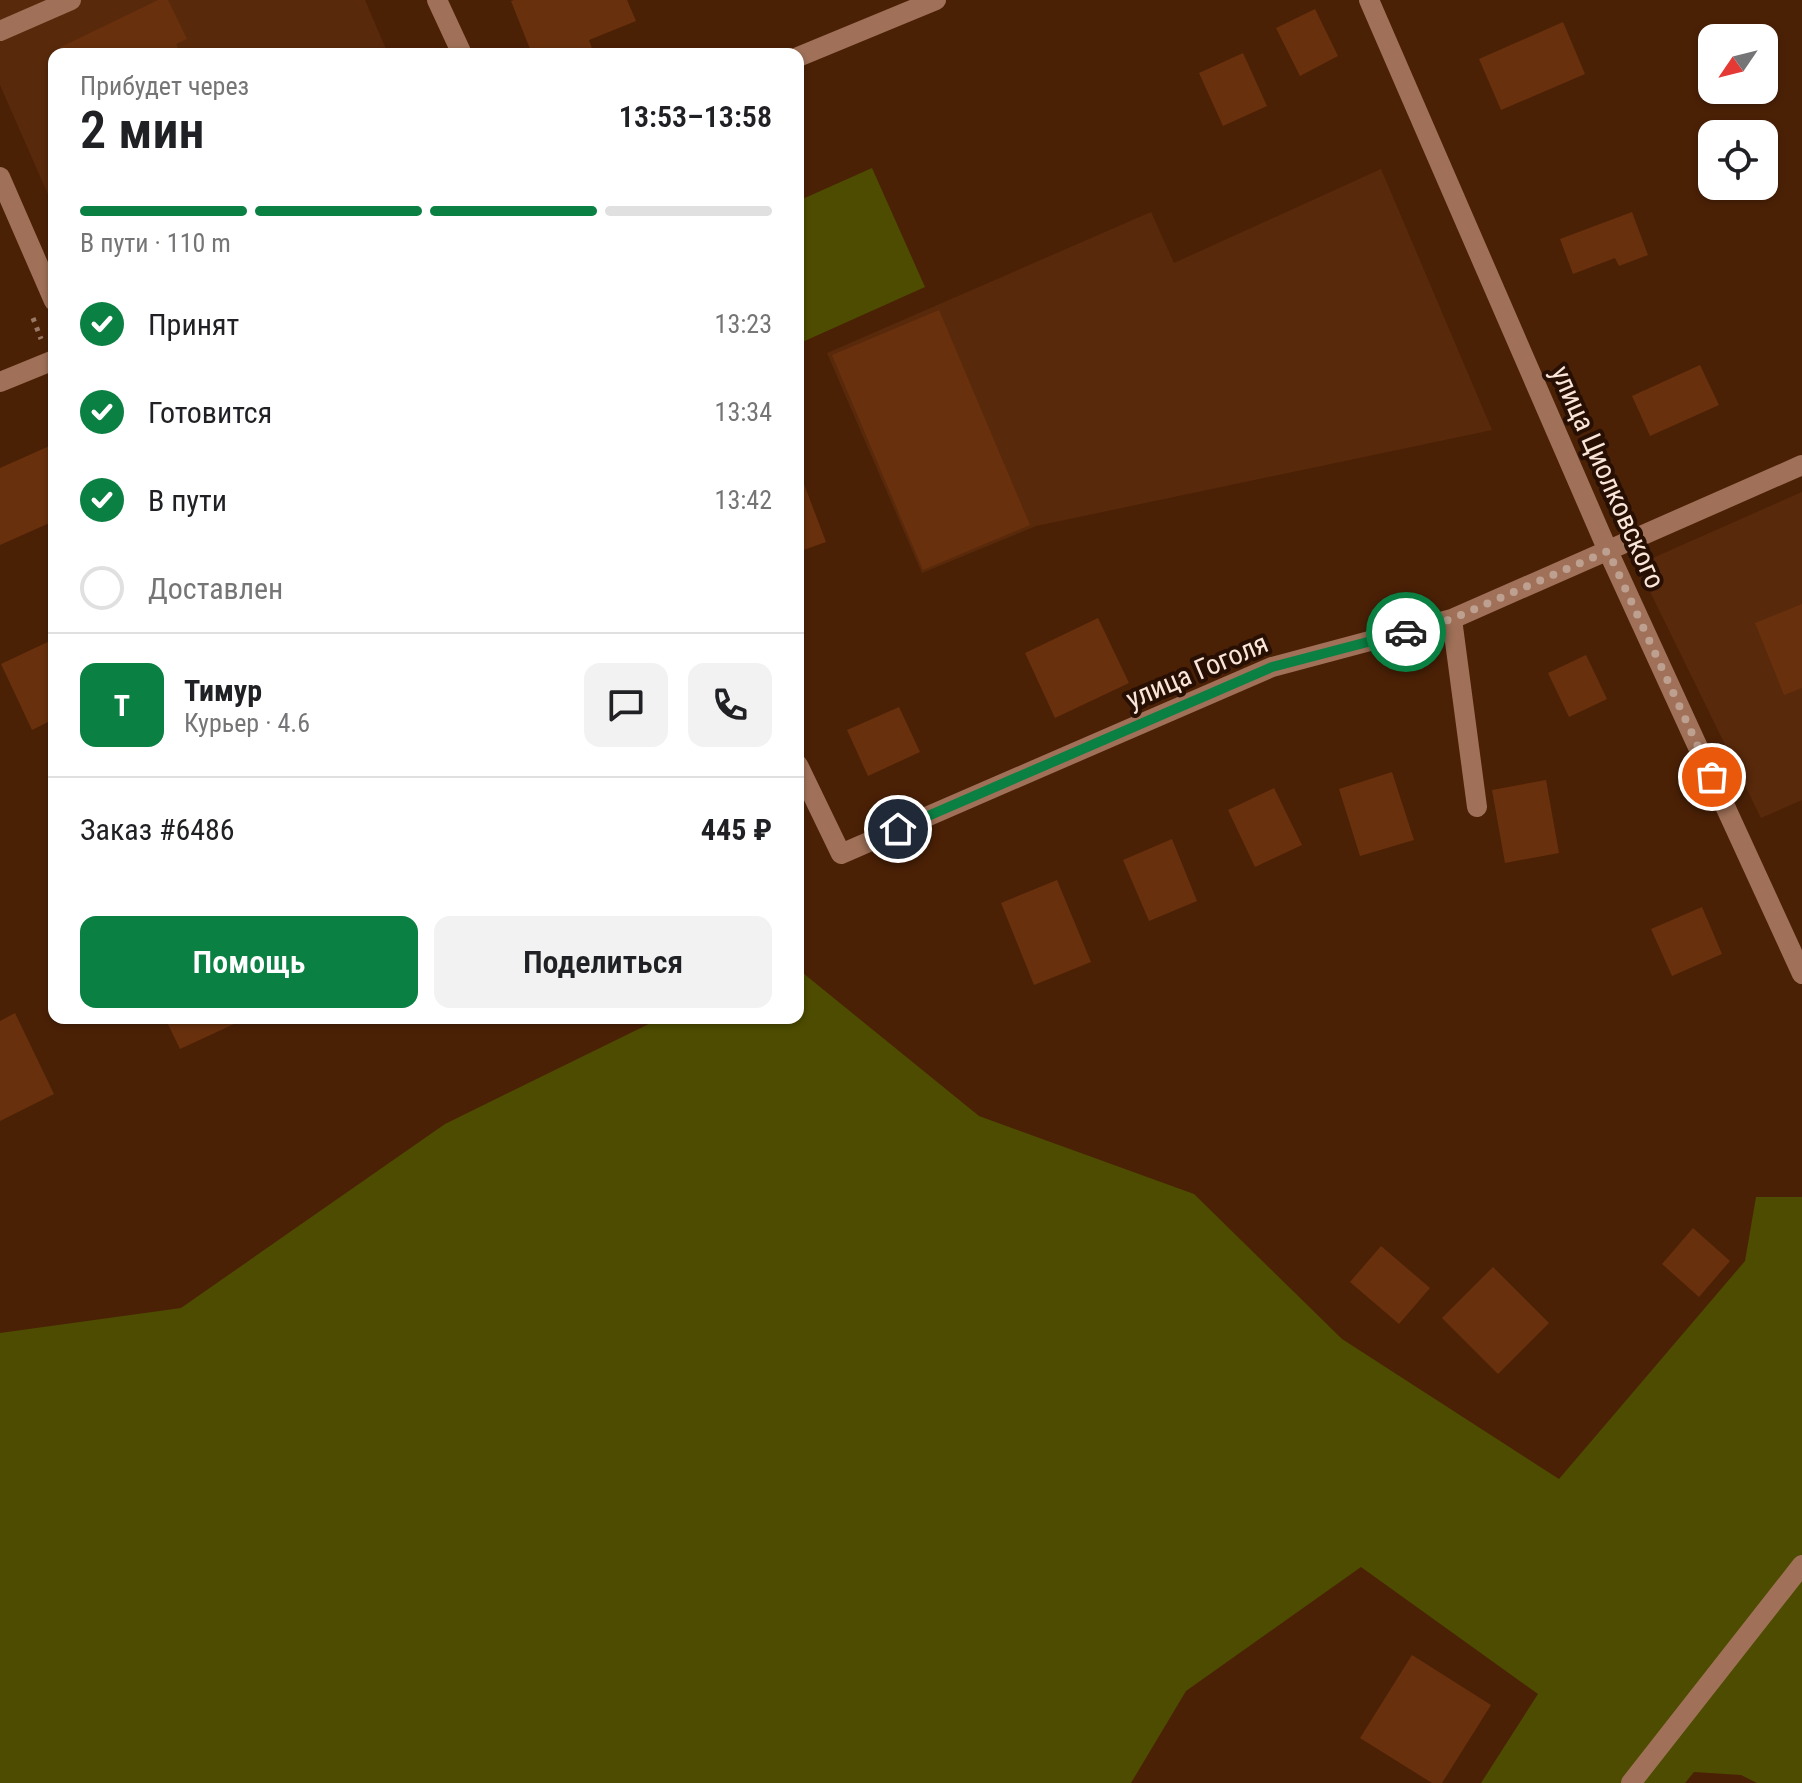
<!DOCTYPE html>
<html lang="ru">
<head>
<meta charset="utf-8">
<style>
  body { margin:0; font-family:"Roboto Condensed",sans-serif; background:#f2f2f2; color:#202124; height:100vh; display:flex; flex-direction:column; font-size:30px; white-space:nowrap }
  * { box-sizing:border-box; margin:0 }
  p { font-size:26px; color:#757577 }
  .icon { flex:none; width:44px; height:44px; fill:none; stroke:currentColor; stroke-width:2; stroke-linecap:round; stroke-linejoin:round }
  .map { position:relative; flex:1; overflow:hidden }
  .sheet { position:absolute; left:48px; top:48px; width:756px; height:976px; display:flex; flex-direction:column; background:#fff; border-radius:16px; box-shadow:0 2px 6px #0004 }
  .sheet>* { flex:none }
  .needle { width:52px; rotate:235deg }
  .tools { position:absolute; left:1698px; top:24px; display:grid; gap:16px }
  .tools a { display:grid; place-items:center; width:80px; height:80px; border-radius:16px; background:#fff; box-shadow:0 2px 6px #0004; font-size:40px }
  .pin { position:absolute; display:grid; place-items:center; width:68px; height:68px; color:#fff; margin:-34px; border:4px solid #fff; border-radius:50%; box-shadow:0 2px 8px #0007 }
  .courier { position:absolute; display:grid; place-items:center; width:80px; height:80px; margin:-40px; border:6px solid #0b8043; border-radius:50%; background:#fff; color:#222; box-shadow:0 2px 10px #0007 }
  .head em { font-style:normal; font-weight:600 }
  .head div { display:flex; flex-direction:column-reverse }
  .head { display:flex; align-items:center; justify-content:space-between; height:136px; padding:0 32px }
  h1 { font-size:52px; font-weight:600; line-height:60px }
  .bar { display:grid; grid-template-columns:repeat(4,1fr); gap:12px 8px; align-content:center; height:96px; padding:0 32px }
  .bar i { height:10px; border-radius:6px; background:#e0e0e0 }
  .bar .on { background:#0b8043 }
  .bar p { grid-column:span 4 }
  .line { display:flex; align-items:center; gap:20px; padding:0 32px; border-top:2px solid #e0e0e0 }
  .line div { flex:1 }
  .round { display:grid; place-items:center; flex:none; width:84px; height:84px; border-radius:16px; background:#f2f2f2 }
  ol { padding:0 32px; list-style:none }
  li { display:flex; align-items:center; gap:24px; height:88px }
  li p { margin-inline-start:auto }
  li .icon { padding:8px; border-radius:50%; background:#0b8043; color:#fff; stroke-width:4 }
  li:last-child { color:#757577 }
  li i { width:44px; height:44px; border:4px solid #e0e0e0; border-radius:50% }
  .action { display:flex; gap:16px; margin-top:auto; padding:16px 32px }
  .action a { flex:1; height:92px; border-radius:16px; background:#0b8043; color:#fff; font-size:32px; font-weight:600; line-height:92px; text-align:center }
  .action a+a { background:#f2f2f2; color:#202124 }
  .map>svg:first-child { display:block }
  .built { fill:#59290b }
  .green { fill:#4d4c00 }
  .building { fill:#68300d }
  .lines { fill:none; stroke-linecap:round; stroke-linejoin:round }
  .path { stroke:#997965; stroke-width:5; stroke-dasharray:4 6; stroke-linecap:butt }
  .minor { stroke:#a07158; stroke-width:20 }
  .done { stroke:#bda090; stroke-width:8; stroke-dasharray:0 14.4 }
  .route { stroke:#0b8043; stroke-width:10 }
  .labels { text-anchor:middle; dominant-baseline:central; stroke-width:8; stroke-linejoin:round; paint-order:stroke }
  .street-label { font-size:28px; fill:#fae5da; stroke:#270f03 }
</style>
</head>
<body>
<div class="map">
<svg width="1802" height="1783" viewBox="0 0 1802 1783">
  <rect width="100%" height="100%" fill="#4b2106"/>
  <path class="built" d="M0 0H365L388 54H54V208L0 85Z
    M1381 169 1492 430 1036 526 922 573 827 353 1151 212 1174 263Z
    M1802 492V800L1761 818 1637 565Z"/>
  <path class="green" d="M872 168 925 287 798 344V201Z
    M798 969 979 1116 1194 1194 1342 1339 1559 1479 1745 1261 1756 1197H1802V1783H1757L1741 1775 1694 1772 1685 1783H1481L1538 1694 1361 1567 1186 1691 1131 1783H0V1333L181 1308 445 1124 661 1018H798Z"/>
  <path class="building" d="M158 0H168L187 39 176 44 181 54H64L61 47Z
    M514 0H627L636 21 589 40 594 54H532L511 1Z
    M1315 9 1338 56 1300 76 1276 28Z
    M1563 22 1585 74 1501 110 1479 59Z
    M1243 53 1267 106 1223 126 1199 73Z
    M1632 212 1648 255 1619 266 1615 258 1573 274 1560 239Z
    M939 310 1030 525 923 570 832 355Z
    M1700 365 1719 405 1650 436 1632 396Z
    M54 444V521L0 545V468Z
    M804 484 826 542 798 552V487Z
    M1802 604V688L1784 695 1755 623Z
    M1098 618 1129 683 1055 718 1025 653Z
    M54 639V719L32 730 1 664Z
    M1586 655 1607 699 1569 717 1548 673Z
    M899 707 920 752 868 776 847 730Z
    M1392 772 1414 840 1360 856 1339 789Z
    M1546 780 1559 853 1505 863 1492 790Z
    M1274 788 1302 845 1255 867 1228 810Z
    M1172 839 1197 901 1149 921 1123 860Z
    M1057 880 1091 962 1034 985 1001 903Z
    M1702 907 1722 954 1672 976 1651 929Z
    M15 1013 54 1094 0 1121V1021Z
    M165 1018H247L180 1049Z
    M1693 1228 1730 1261 1699 1297 1662 1264Z
    M1381 1246 1430 1288 1399 1324 1350 1282Z
    M1493 1267 1549 1323 1498 1374 1442 1318Z
    M1412 1655 1491 1705 1442 1783H1432L1360 1738Z"/>
  <g class="lines">
    <path class="path" d="M33 318 41 339"/>
    <path class="minor" d="M437 0 462 54
      M1369 0 1608 551 1802 974
      M0 31 71 0
      M798 57 936 0
      M0 177 54 301
      M0 382 54 360
      M1452 619 1477 807
      M798 765 841 854 1272 667 1452 619 1802 465
      M1631 1783 1802 1565"/>
  </g>
  <g class="lines">
    <path class="done" d="M1406 632 1452 619 1608 551 1712 777"/>
    <path class="route" d="M898 829 1272 667 1406 632"/>
  </g>
  <g class="labels">
    <g class="street-label">
      <text transform="translate(1608 477) rotate(66)">улица Циолковского</text>
      <text transform="translate(1197 671) rotate(-23)">улица Гоголя</text>
    </g>
  </g>
</svg>
<div class="tools">
<a><svg class="needle" viewBox="-14 -14 28 28"><path d="M0-13l5 13h-10z" fill="#e53935"/><path d="M0 13l5-13h-10z" fill="#757577"/></svg></a>
<a><svg class="icon" aria-label="locate" viewBox="0 0 24 24"><circle cx="12" cy="12" r="6"/><path d="M12 2v4M12 18v4M2 12h4M18 12h4"/></svg></a>
</div>
<div class="pin" style="left:1712px;top:777px;background:#ea580c"><svg class="icon" aria-label="bag" viewBox="0 0 24 24"><path d="M5 8h14l-1 12H6zM9 8a3 3 0 0 1 6 0"/></svg></div>
<div class="pin" style="left:898px;top:829px;background:#1f2937"><svg class="icon" aria-label="home" viewBox="0 0 24 24"><path d="M3 11l9-7 9 7M6 9v11h12V9"/></svg></div>
<div class="courier" style="left:1406px;top:632px"><svg class="icon" aria-label="car" viewBox="0 0 24 24"><path d="M5 17H2v-5l4-1 3-4h7l3 4 3 1v5h-3M9 17h6M6 11h13"/><circle cx="7" cy="17" r="2"/><circle cx="17" cy="17" r="2"/></svg></div>
<section class="sheet">
<div class="head"><div><h1>2 мин</h1><p>Прибудет через</p></div><em>13:53–13:58</em></div>
<div class="bar"><i class="on"></i><i class="on"></i><i class="on"></i><i></i><p>В пути · 110 m</p></div>
<ol>
<li><svg class="icon" aria-label="check" viewBox="0 0 24 24"><path d="M5 12l5 5 9-10"/></svg>Принят<p>13:23</p></li>
<li><svg class="icon" aria-label="check" viewBox="0 0 24 24"><path d="M5 12l5 5 9-10"/></svg>Готовится<p>13:34</p></li>
<li><svg class="icon" aria-label="check" viewBox="0 0 24 24"><path d="M5 12l5 5 9-10"/></svg>В пути<p>13:42</p></li>
<li><i></i>Доставлен</li>
</ol>
<div class="line" style="height:144px"><b class="round" style="background:#0b8043;color:#fff">Т</b><div><b>Тимур</b><p>Курьер · 4.6</p></div><a class="round"><svg class="icon" aria-label="chat" viewBox="0 0 24 24"><path d="M4 5h16v11H9l-5 4z"/></svg></a><a class="round"><svg class="icon" aria-label="phone" viewBox="0 0 24 24"><path d="M5 4h4l2 5-3 2q2 4 5 5l2-3 5 2v4C11 20 4 13 5 4z"/></svg></a></div>
<div class="line" style="height:104px"><div>Заказ #6486</div><b>445 ₽</b></div>
<div class="action"><a>Помощь</a><a>Поделиться</a></div>
</section>
</div>
</body>
</html>
